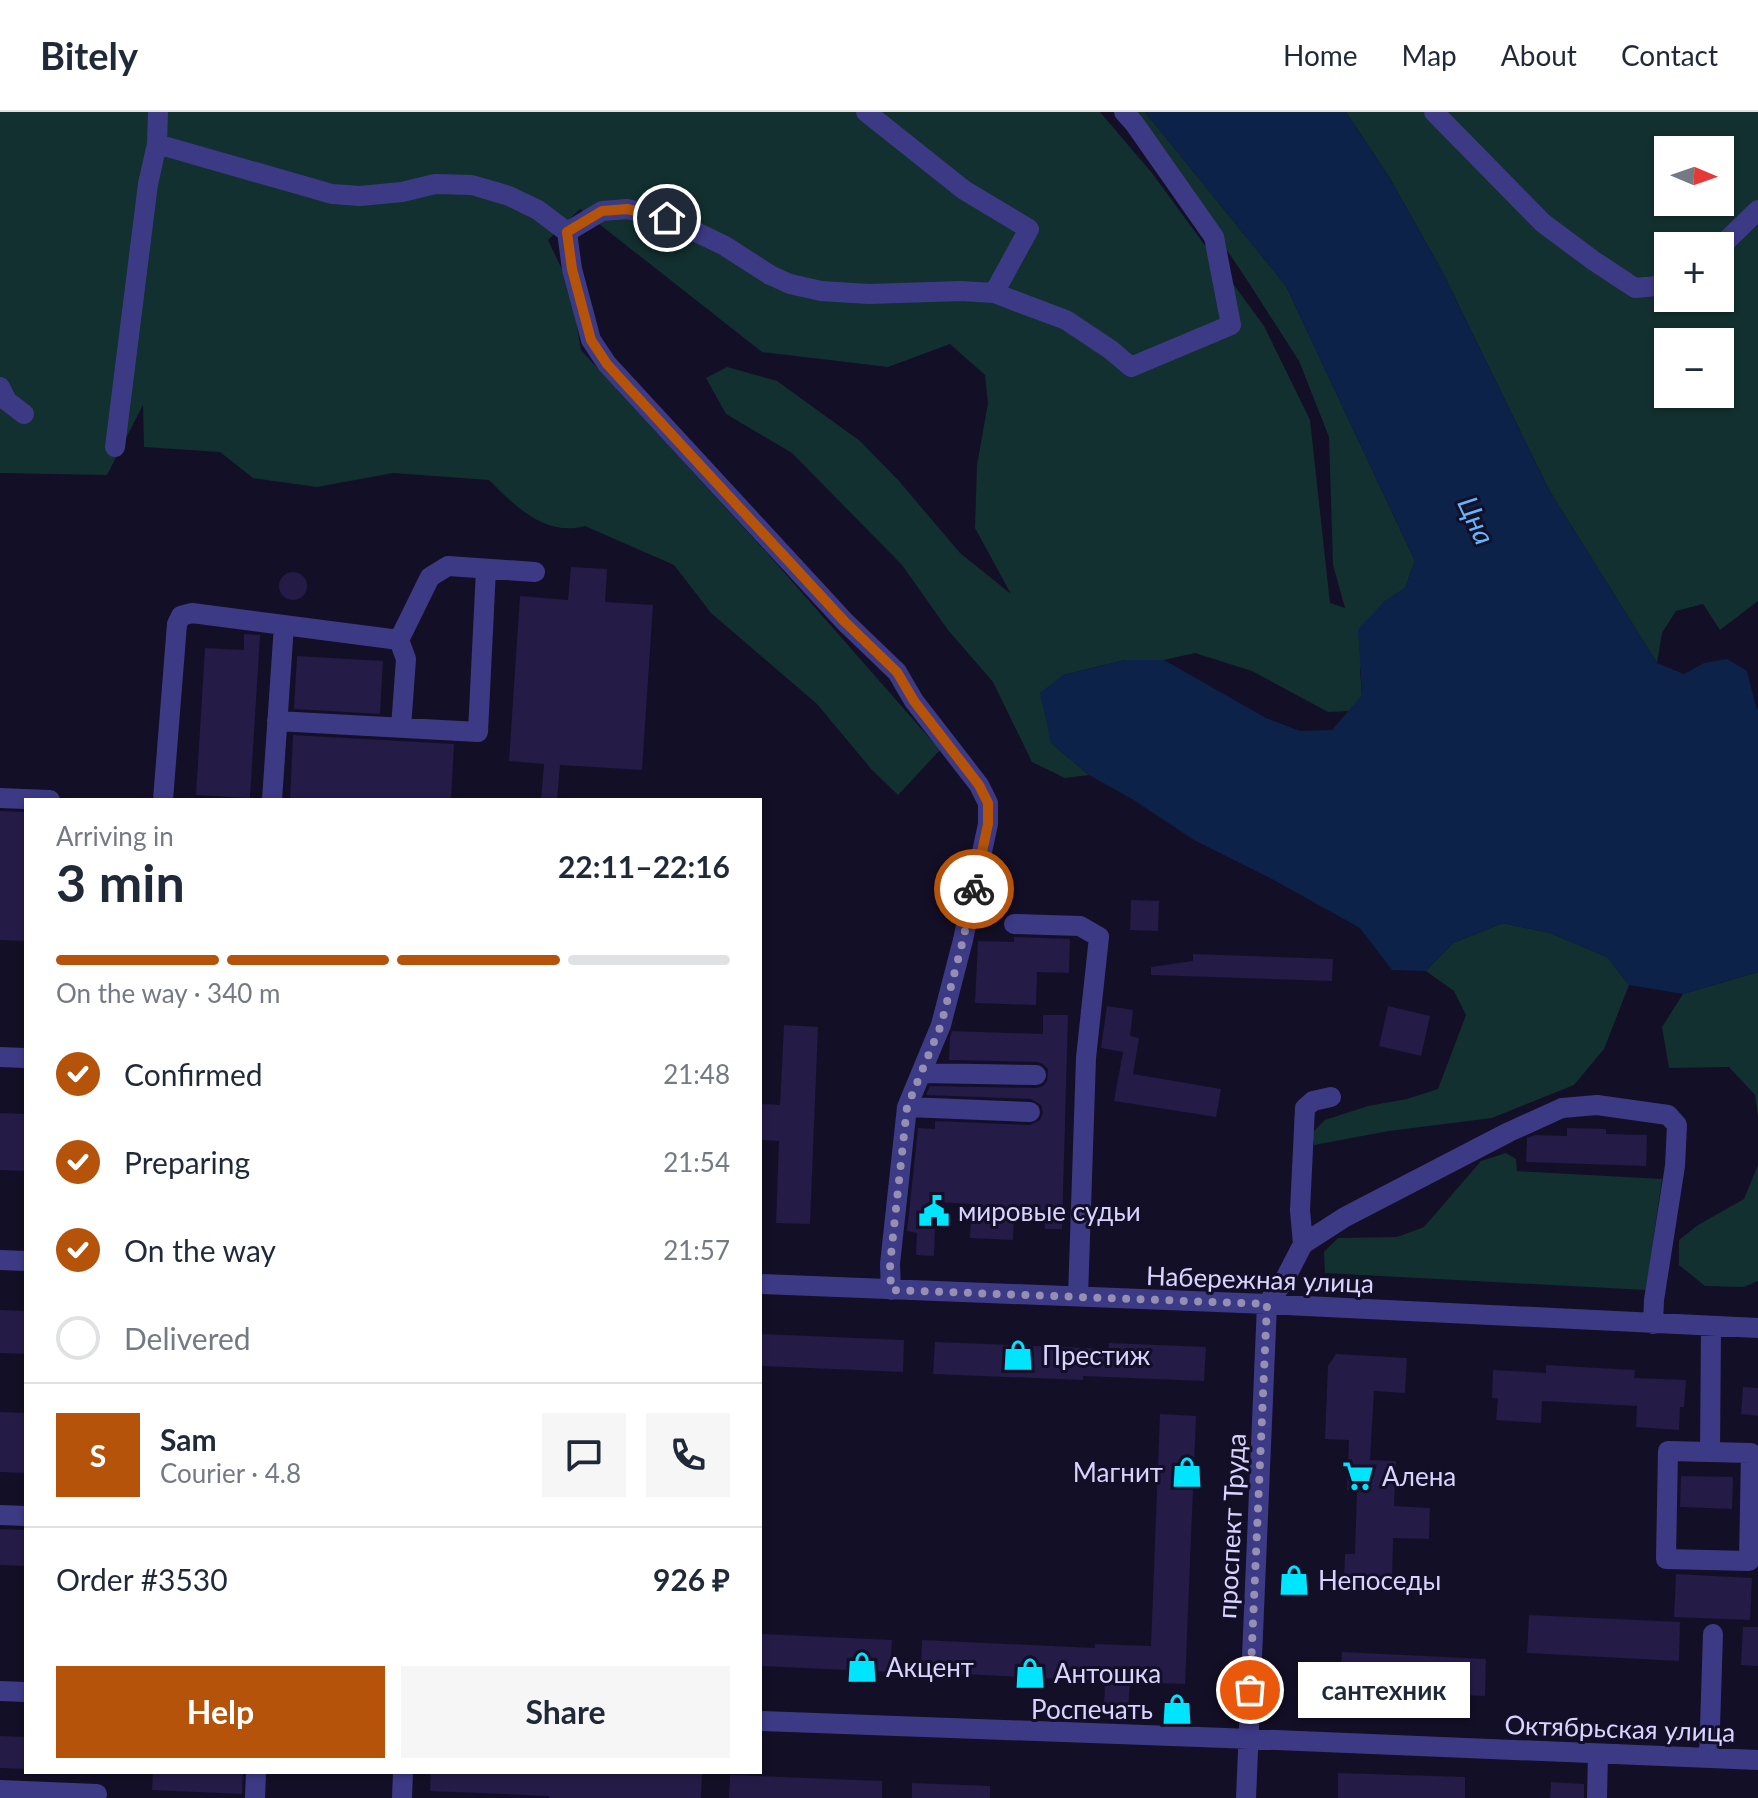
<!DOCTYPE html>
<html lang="en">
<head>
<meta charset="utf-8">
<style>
  body { margin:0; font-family:Lato,sans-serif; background:#f6f6f7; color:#1f2937; height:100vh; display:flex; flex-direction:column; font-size:30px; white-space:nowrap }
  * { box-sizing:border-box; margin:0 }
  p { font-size:26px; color:#747a83 }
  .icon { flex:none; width:44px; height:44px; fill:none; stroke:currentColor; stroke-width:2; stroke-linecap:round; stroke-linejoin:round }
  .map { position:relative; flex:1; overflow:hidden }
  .details { position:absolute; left:24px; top:686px; width:738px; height:976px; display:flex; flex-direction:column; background:#fff; border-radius:0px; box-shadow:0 2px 6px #0004 }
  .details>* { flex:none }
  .needle { width:52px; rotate:92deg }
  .fabs { position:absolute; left:1654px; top:24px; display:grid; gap:16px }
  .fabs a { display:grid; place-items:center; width:80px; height:80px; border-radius:0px; background:#fff; box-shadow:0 2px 6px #0004; font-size:40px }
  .pin { position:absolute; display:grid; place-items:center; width:68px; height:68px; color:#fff; margin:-34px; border:4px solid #fff; border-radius:50%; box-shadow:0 2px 8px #0007 }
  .courier { position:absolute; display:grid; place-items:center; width:80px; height:80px; margin:-40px; border:6px solid #b45309; border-radius:50%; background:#fff; color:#222; box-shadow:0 2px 10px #0007 }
  .bubble { position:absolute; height:56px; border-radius:0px; background:#fff; box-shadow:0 2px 6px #0004; font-size:26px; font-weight:700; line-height:56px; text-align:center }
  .summary em { font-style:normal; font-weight:700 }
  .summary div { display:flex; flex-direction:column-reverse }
  .summary { display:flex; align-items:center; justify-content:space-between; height:136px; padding:0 32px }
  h1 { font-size:52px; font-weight:700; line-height:60px }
  .bar { display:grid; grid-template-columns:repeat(4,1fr); gap:12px 8px; align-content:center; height:96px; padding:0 32px }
  .bar i { height:10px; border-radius:6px; background:#e0e1e3 }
  .bar .current { background:#b45309 }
  .bar p { grid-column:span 4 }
  .line { display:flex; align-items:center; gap:20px; padding:0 32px; border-top:2px solid #e0e1e3 }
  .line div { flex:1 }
  .round { display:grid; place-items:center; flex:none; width:84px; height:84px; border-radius:0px; background:#f6f6f7 }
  ol { padding:0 32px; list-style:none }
  li { display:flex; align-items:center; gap:24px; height:88px }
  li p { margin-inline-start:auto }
  li .icon { padding:8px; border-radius:50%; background:#b45309; color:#fff; stroke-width:4 }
  li:last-child { color:#747a83 }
  li i { width:44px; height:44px; border:4px solid #e0e1e3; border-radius:50% }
  .cta { display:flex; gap:16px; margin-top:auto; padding:16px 32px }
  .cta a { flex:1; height:92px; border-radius:0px; background:#b45309; color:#fff; font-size:32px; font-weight:700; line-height:92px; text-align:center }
  .cta a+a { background:#f6f6f7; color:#1f2937 }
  header { display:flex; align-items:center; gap:48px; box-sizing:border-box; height:112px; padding:0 40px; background:#fff; border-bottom:2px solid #e0e1e3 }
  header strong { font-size:38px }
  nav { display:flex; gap:44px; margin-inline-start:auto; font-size:28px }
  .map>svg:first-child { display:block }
  .green { fill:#12302f; fill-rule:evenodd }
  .water { fill:#0c2248 }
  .building { fill:#241b47 }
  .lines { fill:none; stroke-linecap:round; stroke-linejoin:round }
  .minor { stroke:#3d3a85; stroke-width:20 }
  .done { stroke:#948fb3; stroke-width:8; stroke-dasharray:0 14.4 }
  .route { stroke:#b45309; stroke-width:10 }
  .labels { text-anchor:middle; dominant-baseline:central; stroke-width:6; stroke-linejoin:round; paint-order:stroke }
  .poi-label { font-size:26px; fill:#d9d4ff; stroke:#130f26; text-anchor:start }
  .street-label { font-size:26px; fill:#d9d4ff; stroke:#130f26 }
  .water-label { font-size:28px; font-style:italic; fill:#62b6ff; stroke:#130f26 }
</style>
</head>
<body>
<header>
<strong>Bitely</strong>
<nav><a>Home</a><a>Map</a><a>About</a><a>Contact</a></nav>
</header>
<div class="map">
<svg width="1758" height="1686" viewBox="0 0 1758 1686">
  <rect width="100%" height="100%" fill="#130f26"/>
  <path class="green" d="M0 0H1100L1152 61 1264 214 1310 308 1330 491 1345 496 1333 453 1329 325 1299 249 1247 168 1177 64 1116 0H1145L1286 174 1415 449 1405 476 1384 490 1360 558 1362 584 1349 599 1328 600 1252 559 1195 541 1164 548H1125L1063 563 1051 631 1089 663 1065 666 1032 650 993 570 948 518 902 453 792 341 726 302 706 266 727 255 777 269 860 329 899 369 960 441 1011 482 975 416 977 353 988 291 985 263 950 232 888 255 762 240 580 97 548 128 570 174 581 238 768 442 940 638 898 683 872 658 817 592 711 501 674 453 585 414C545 425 515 394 489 368L393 361 317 375 253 366 220 340 144 335 143 293 107 363 0 361Z
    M1346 0H1758V489L1720 518 1703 492 1676 499 1662 521 1657 551 1549 378 1442 159 1389 65ZM1668 38H1720V90H1668ZM1668 134H1720V186H1668ZM1668 230H1720V282H1668Z
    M1503 811 1550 821 1607 845 1629 873 1604 937 1574 973 1492 1006 1389 1019 1314 1033 1312 1021 1325 1008 1368 994 1407 987 1438 977 1466 903 1454 879 1426 859 1453 831Z
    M1758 860V1005L1755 983 1729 955 1669 956 1662 915 1683 882Z
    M1506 1041 1516 1047 1517 1059 1662 1067 1646 1178 1325 1161 1324 1140 1338 1126 1397 1125 1424 1115 1481 1049Z
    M1758 1053V1169L1744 1175 1705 1174 1679 1153V1128L1698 1113 1744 1087Z"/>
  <path class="water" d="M1145 0H1346L1389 65 1442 159 1549 378 1657 551 1684 562 1704 551 1727 547 1747 559 1756 595 1758 598V860L1683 882 1629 873 1607 845 1550 821 1503 811 1453 831 1426 859 1392 858 1360 816 1268 765 1194 728 1132 687 1089 663 1051 631 1040 581 1063 563 1125 548H1164L1266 606 1300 619 1332 618 1362 583 1358 517 1384 490 1405 476 1415 449 1286 174Z"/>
  <path class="building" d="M571 455 607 457 605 490 653 493 642 658 560 653 557 688H541L544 652 509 649 520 484 568 488Z
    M279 474a14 14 0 1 1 28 0a14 14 0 1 1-28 0Z
    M244 522 260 523 250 686 196 683 205 536 244 538Z
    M297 544 383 549 380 602 294 597Z
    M293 623 454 632 451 688H290Z
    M0 699 26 700V829L0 828Z
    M1131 788 1159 789 1158 819 1130 818Z
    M1014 825 1070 827 1069 861 1037 860 1036 893 975 891 978 829 1014 830Z
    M1193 842 1333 847 1332 869 1151 863V855L1193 849Z
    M1107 894 1133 898 1130 924 1139 926 1133 962 1221 977 1216 1005 1114 989 1123 940 1101 936Z
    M1388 894 1430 904 1421 944 1379 934Z
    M1043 903H1068L1062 1117H1045V1106L1014 1105 1013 1128 970 1126 972 1092 936 1090 934 1144 916 1143 917 1121 907 1119 918 1016 935 1017V1009L1030 1013 1040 1008 1043 1001 1041 993 1031 987 926 983 930 974 1036 976 1043 974 1047 969 1048 957 1043 952 1037 950 949 948 950 925 952 919 1043 922Z
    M784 913 818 915 810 1112 776 1111 779 1029 760 1028V992L780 993Z
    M0 1001 26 1002V1059L0 1058Z
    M1567 1016 1606 1017V1022L1647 1023 1646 1054 1526 1050 1527 1026 1535 1023 1567 1024Z
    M0 1198 26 1199V1242L0 1241Z
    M760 1222 904 1228 903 1260 760 1254Z
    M935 1230 1108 1237 1109 1231 1206 1235 1204 1269 1083 1264V1268L933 1262Z
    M1336 1242 1407 1246 1405 1281 1374 1279 1370 1348 1396 1349 1394 1394 1430 1396 1429 1427 1393 1426 1392 1469 1344 1467 1345 1442H1355L1357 1379 1347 1378 1349 1328 1325 1327 1328 1254Z
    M1546 1253 1635 1258 1634 1266 1686 1268 1684 1295H1680L1679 1318 1636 1315 1637 1294 1542 1289 1541 1311 1496 1308 1498 1286H1492L1493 1258 1546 1261Z
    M1743 1275 1758 1276V1304L1741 1302Z
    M0 1300 26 1301V1361L0 1360Z
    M1160 1302 1196 1304 1185 1572 1130 1570 1128 1597 1104 1596 1105 1569 921 1560 922 1528 1095 1536V1532L1151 1534Z
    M1681 1364 1733 1365 1732 1397 1680 1395Z
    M0 1417 26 1418V1454L0 1453Z
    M1676 1462 1752 1466 1750 1508 1674 1505Z
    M1529 1503 1680 1510 1679 1549 1527 1541Z
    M1743 1515H1758V1554L1741 1553Z
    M760 1522 892 1528 890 1560 760 1554Z
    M1342 1540 1486 1547 1485 1584 1340 1577Z
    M0 1624 26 1625V1657L0 1656Z
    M153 1660H243L242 1682 152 1678Z
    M431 1660H645L702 1662 701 1686H549V1684L430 1679Z
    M1338 1661 1465 1665V1686H1338Z
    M730 1663 882 1669V1686H729Z
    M1551 1670 1584 1672V1686H1550Z
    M912 1671 990 1674V1686H912Z"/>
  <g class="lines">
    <path class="minor" d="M866 0 964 78 1029 117 994 181
      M1434 0 1543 111 1594 149 1635 176 1658 174 1668 169
      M157 32 332 82 360 84 402 80 435 72 472 73 509 84 538 98 567 120 602 99 627 97 667 106 725 134 770 163 790 172 821 179 869 182 961 179 994 181 1066 208 1111 238 1131 255 1231 213 1214 125 1134 11 1124 0
      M567 120 572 157 591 228 607 252 845 510 897 560 914 589 979 673 988 691V712L963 828 941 913 907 995 890 1152 891 1178
      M1720 135 1758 98
      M0 275 7 289 24 302
      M115 335 148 72 157 32 158 0
      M399 528 406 547 401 616
      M277 609 478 620 486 457
      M0 686 50 688
      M163 688 177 512 181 504 192 501 399 528 430 465 448 454 535 460
      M272 688 284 513
      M1014 812 1080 814 1099 825 1086 946 1078 1185
      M0 945 26 946
      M922 961 1036 963
      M907 995 1030 1000
      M1303 1132 1300 1098 1305 996 1313 989 1331 985
      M0 1148 26 1149
      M760 1172 1267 1192 1758 1216
      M1710 1340 1751 1341 1749 1449 1666 1447 1668 1339 1710 1340 1711 1214
      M0 1403 26 1404
      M0 1579 26 1580
      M760 1609 1226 1626 1758 1648
      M1709 1646 1713 1522
      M0 1678 97 1682
      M255 1686 256 1660
      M402 1686 403 1660
      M1246 1686 1267 1192 1284 1169 1303 1132 1345 1105 1509 1020 1562 996 1597 993 1668 1003 1677 1013 1675 1054 1654 1188 1653 1212
      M1597 1686 1598 1642"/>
  </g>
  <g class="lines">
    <path class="done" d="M974 777 963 828 941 913 907 995 890 1152 891 1178 1267 1192 1250 1578"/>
    <path class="route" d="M667 106 627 97 602 99 567 120 572 157 591 228 607 252 627 274 845 510 897 560 914 589 979 673 988 691V712L974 777"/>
  </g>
  <defs>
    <symbol id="civic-bare" viewBox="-9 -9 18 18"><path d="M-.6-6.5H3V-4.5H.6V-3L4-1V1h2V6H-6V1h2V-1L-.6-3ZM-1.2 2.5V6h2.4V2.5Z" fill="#00e5ff" stroke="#130f26" stroke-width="2.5" paint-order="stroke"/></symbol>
    <symbol id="shop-bare" viewBox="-9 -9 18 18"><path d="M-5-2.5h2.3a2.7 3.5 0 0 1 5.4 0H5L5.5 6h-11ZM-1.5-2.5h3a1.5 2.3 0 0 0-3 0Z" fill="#00e5ff" stroke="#130f26" stroke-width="2.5" paint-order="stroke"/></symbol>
    <symbol id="supermarket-bare" viewBox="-9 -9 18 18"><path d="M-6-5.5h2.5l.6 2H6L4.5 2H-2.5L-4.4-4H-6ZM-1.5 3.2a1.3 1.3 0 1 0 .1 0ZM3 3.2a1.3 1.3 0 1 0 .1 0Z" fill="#00e5ff" stroke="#130f26" stroke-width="2.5" paint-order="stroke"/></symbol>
  </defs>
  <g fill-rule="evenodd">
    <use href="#civic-bare" x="912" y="1077" width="44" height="44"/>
    <use href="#shop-bare" x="996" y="1221" width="44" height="44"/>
    <use href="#shop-bare" x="1165" y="1338" width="44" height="44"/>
    <use href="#supermarket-bare" x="1336" y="1342" width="44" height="44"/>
    <use href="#shop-bare" x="1272" y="1446" width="44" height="44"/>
    <use href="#shop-bare" x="840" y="1533" width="44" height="44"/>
    <use href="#shop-bare" x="1008" y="1539" width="44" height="44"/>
    <use href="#shop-bare" x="1155" y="1575" width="44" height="44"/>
  </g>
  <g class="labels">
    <g class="poi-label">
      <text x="958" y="1099">мировые судьи</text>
      <text x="1042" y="1243">Престиж</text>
      <text x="1163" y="1360" text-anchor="end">Магнит</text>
      <text x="1382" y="1364">Алена</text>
      <text x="1318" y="1468">Непоседы</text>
      <text x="886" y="1555">Акцент</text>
      <text x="1054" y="1561">Антошка</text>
      <text x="1153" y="1597" text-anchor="end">Роспечать</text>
    </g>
    <g class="street-label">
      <text transform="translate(1260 1167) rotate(2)">Набережная улица</text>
      <text transform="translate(1231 1414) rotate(-87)">проспект Труда</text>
      <text transform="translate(1620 1616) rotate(2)">Октябрьская улица</text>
    </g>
    <g class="water-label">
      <text transform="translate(1477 408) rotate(65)">Цна</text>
    </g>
  </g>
</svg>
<div class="fabs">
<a><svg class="needle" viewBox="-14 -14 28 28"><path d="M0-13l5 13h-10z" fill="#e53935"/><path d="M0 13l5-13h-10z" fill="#747a83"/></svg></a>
<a>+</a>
<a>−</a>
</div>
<div class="pin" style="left:1250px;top:1578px;background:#ea580c"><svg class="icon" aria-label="bag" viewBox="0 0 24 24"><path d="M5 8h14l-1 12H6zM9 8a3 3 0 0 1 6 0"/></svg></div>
<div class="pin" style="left:667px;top:106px;background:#1f2937"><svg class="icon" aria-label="home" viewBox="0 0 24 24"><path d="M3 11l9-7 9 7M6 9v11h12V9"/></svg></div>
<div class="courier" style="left:974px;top:777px"><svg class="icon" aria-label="bike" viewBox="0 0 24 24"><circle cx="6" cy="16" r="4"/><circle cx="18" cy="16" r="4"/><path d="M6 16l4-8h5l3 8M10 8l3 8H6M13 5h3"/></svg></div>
<div class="bubble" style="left:1298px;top:1550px;width:172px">сантехник</div>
<section class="details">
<div class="summary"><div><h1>3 min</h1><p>Arriving in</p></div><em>22:11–22:16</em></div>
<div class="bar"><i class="current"></i><i class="current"></i><i class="current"></i><i></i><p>On the way · 340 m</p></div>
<ol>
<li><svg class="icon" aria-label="check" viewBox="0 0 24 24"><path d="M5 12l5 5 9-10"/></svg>Confirmed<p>21:48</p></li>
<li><svg class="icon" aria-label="check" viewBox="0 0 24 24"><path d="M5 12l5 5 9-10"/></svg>Preparing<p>21:54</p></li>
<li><svg class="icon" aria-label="check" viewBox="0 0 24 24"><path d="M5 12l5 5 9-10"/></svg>On the way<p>21:57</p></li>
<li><i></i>Delivered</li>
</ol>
<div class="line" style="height:144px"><b class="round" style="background:#b45309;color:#fff">S</b><div><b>Sam</b><p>Courier · 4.8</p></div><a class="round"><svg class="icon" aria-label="chat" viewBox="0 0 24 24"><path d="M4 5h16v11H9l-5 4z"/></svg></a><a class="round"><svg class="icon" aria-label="phone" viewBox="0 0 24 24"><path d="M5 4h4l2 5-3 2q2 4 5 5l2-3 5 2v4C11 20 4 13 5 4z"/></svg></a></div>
<div class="line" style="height:104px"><div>Order #3530</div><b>926 ₽</b></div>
<div class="cta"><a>Help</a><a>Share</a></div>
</section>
</div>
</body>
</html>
